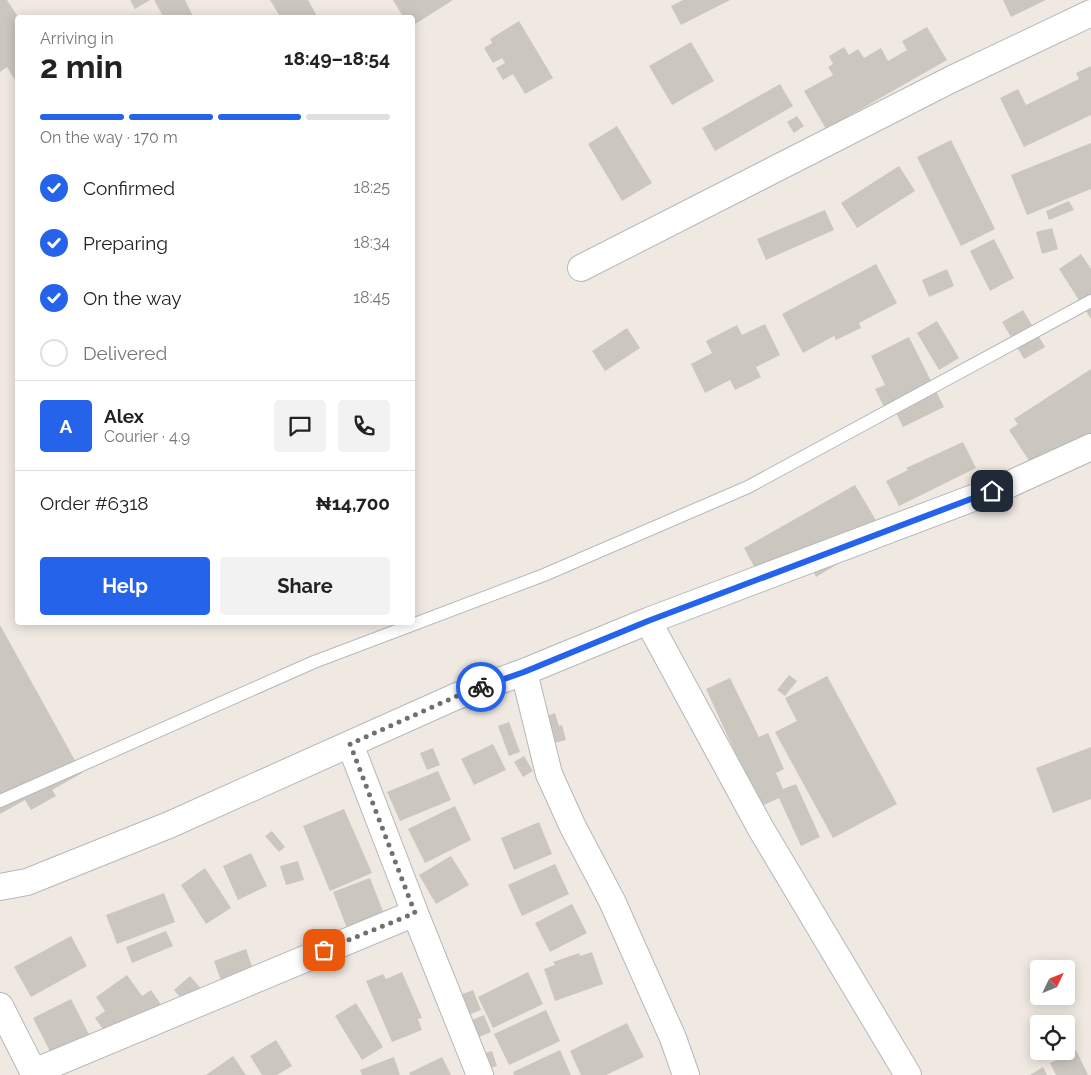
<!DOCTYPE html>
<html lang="en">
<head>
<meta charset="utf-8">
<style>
  body { margin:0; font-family:Raleway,sans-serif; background:#f2f2f2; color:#222; height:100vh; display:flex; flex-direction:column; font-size:19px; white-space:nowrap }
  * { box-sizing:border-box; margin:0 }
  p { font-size:16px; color:#767676 }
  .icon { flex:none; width:28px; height:28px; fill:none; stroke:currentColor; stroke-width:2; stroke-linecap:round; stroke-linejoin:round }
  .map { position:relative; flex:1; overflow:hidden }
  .details { position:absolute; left:15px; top:15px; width:400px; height:610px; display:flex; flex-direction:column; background:#fff; border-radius:5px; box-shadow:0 2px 12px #0003 }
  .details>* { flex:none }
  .needle { width:32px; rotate:47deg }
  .tools { position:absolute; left:1030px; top:960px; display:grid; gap:10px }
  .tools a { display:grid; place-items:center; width:45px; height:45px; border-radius:5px; background:#fff; box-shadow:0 2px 12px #0003; font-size:25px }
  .pin { position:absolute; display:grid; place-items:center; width:42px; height:42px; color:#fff; margin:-21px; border-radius:10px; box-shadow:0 2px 8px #0006 }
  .courier { position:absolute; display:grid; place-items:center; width:50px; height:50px; margin:-25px; border:4px solid #2563eb; border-radius:50%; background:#fff; color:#222; box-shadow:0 1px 6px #0007 }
  .head em { font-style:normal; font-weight:700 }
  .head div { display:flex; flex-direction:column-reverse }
  .head { display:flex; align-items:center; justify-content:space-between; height:85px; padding:0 25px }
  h1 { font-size:32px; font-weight:700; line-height:38px }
  .bar { display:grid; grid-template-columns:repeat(4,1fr); gap:8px 5px; align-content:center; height:60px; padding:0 25px }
  .bar i { height:6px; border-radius:4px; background:#e0e0e0 }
  .bar .on { background:#2563eb }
  .bar p { grid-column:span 4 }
  .line { display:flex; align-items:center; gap:12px; padding:0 25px; border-top:1px solid #e0e0e0 }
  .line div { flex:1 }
  .round { display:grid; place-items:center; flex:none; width:52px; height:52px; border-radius:5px; background:#f2f2f2 }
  ol { padding:0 25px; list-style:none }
  li { display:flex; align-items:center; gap:15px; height:55px }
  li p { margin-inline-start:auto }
  li .icon { padding:5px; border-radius:50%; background:#2563eb; color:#fff; stroke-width:4 }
  li:last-child { color:#767676 }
  li i { width:28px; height:28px; border:2px solid #e0e0e0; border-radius:50% }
  .cta { display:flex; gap:10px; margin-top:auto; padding:10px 25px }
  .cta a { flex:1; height:58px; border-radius:5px; background:#2563eb; color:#fff; font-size:20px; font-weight:700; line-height:58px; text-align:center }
  .cta a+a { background:#f2f2f2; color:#222 }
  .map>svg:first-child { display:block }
  .building { fill:#cbc7bf }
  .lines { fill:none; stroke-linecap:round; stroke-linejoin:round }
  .lane-casing { stroke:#b4b7c1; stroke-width:14 }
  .street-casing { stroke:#b4b7c1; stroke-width:28 }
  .lane { stroke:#fff; stroke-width:12 }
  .street { stroke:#fff; stroke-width:26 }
  .done { stroke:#726f6d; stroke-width:5; stroke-dasharray:0 9 }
  .route { stroke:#2563eb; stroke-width:6 }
</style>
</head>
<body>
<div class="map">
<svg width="1091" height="1075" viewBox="0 0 1091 1075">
  <rect width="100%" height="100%" fill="#efe9e1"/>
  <path class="building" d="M0 0H7L18 17V85L7 67 0 72Z
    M130 0H150L135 9Z
    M154 0H185L194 18H164Z
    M270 0H308L318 18H281Z
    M393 0H453L412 26V18H404Z
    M683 0H730L681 25 671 6Z
    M1003 0H1046L1011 17Z
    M519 21 553 78 525 94 513 74 503 80 496 68 505 63 502 58 493 63 484 48 492 43 490 39Z
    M927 27 947 60 826 129 804 91 833 75 828 67 833 64 829 56 844 47 849 55 858 49 864 58 881 48 888 61 907 50 902 41Z
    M691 42 714 81 672 105 649 66Z
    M1091 66V115L1024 147 1000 98 1018 89 1026 105 1079 79 1076 73Z
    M780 84 793 106 715 151 702 128Z
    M797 116 804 126 794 133 787 122Z
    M617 126 652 183 622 201 588 144Z
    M951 140 995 229 961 246 917 157Z
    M1091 143V189L1027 215 1011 175Z
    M899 166 915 191 857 228 841 203Z
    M1069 201 1074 210 1049 220 1046 211Z
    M825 210 834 230 766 260 757 239Z
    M1052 228 1058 249 1042 254 1036 232Z
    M994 239 1014 278 990 291 970 251Z
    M1081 254 1091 269V319L1059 269Z
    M876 264 897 303 859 323 861 328 836 340 834 336 803 353 782 314Z
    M947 269 954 286 929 297 922 280Z
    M1023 310 1045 347 1024 359 1002 322Z
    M937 321 959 358 939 370 917 333Z
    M765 324 780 355 756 367 761 377 735 390 730 380 705 393 691 364 712 353 706 341 737 325 742 335Z
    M627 328 640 348 605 371 592 351Z
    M909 337 944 407 903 427 891 403 884 407 875 389 885 385 871 356Z
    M1091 369V456L1064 474 1056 461 1037 473 1009 430 1018 424 1014 419Z
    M963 442 976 468 899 506 886 481 908 470 906 468Z
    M855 485 877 522 833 547 841 562 816 577 807 559 763 583 744 548Z
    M0 625 82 773 52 790 56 796 31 810 25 800 0 814Z
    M789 675 797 681 785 696 777 690Z
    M827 676 897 804 833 838 775 732 797 721 785 698Z
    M730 678 759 737 768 733 784 769 776 773 783 789 796 784 820 837 801 846 779 798 760 807 706 689Z
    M555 713 559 726 562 725 566 740 550 744 543 717Z
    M509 722 520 752 509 756 498 726Z
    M493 744 506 770 474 785 461 759Z
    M1091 747V799L1053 813 1036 768Z
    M433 748 440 765 427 770 420 753Z
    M524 756 533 771 523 777 514 762Z
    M438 771 451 800 400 821 387 792Z
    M455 806 471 840 425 863 408 829Z
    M344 809 372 873 330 891 303 826Z
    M539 822 552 854 514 870 501 838Z
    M272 831 285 847 279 852 265 836Z
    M251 853 267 886 238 900 223 866Z
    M451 856 469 885 436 904 419 875Z
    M298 861 304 880 286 885 280 866Z
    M555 864 569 894 522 916 508 885Z
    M205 868 231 908 206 924 181 885Z
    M370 878 390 929 353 944 333 892Z
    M164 893 175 922 117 944 106 915Z
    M572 904 587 933 550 952 535 923Z
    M166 931 173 946 132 963 126 947Z
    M71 936 87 966 31 997 14 967Z
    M246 949 256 978 224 989 214 961Z
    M592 952 603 984 555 1001 544 969 555 965 553 962 579 953 580 956Z
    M402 972 422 1018 418 1019 422 1030 392 1042 366 981 383 974 386 979Z
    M528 972 543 1004 493 1028 478 997Z
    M127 975 142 996 151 990 167 1013 117 1049 95 1018 105 1011 96 997Z
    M190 976 204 992 188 1006 174 990Z
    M473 990 481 1010 468 1015 460 995Z
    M71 999 96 1048 58 1067 33 1018Z
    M356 1003 383 1047 362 1060 335 1016Z
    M546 1010 560 1041 509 1065 494 1034Z
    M484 1015 491 1032 474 1039 467 1022Z
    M627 1023 644 1057 606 1075H581L570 1051Z
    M276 1040 292 1066 277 1075H262L250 1056Z
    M560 1050 571 1075H514L513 1072Z
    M1076 1050 1088 1075H1056L1050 1063Z
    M492 1051 497 1066 487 1069 481 1054Z
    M233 1056 246 1075H206Z
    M394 1057 400 1075H362L360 1070Z
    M442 1057 451 1075H410L409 1073Z
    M1043 1067 1047 1075H1030Z"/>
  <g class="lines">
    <defs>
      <path id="lane" d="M0 801 314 662 544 575 748 487 1091 301"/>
      <path id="street" d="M581 268 950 80 1091 13
        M648 621 761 829 908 1075
        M524 672 549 774 572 825 612 901 673 1038 686 1075
        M0 887 27 882 169 825 457 696 524 672 648 621 1010 484 1091 447
        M415 913 480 1075
        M0 1006 35 1075
        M34 1072 415 913 350 744"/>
    </defs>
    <use href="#lane" class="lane-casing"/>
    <use href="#street" class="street-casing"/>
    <use href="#lane" class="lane"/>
    <use href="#street" class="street"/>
  </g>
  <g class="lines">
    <path class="done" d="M324 950 415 913 350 744 457 696 481 687"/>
    <path class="route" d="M481 687 524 672 648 621 992 491"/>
  </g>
</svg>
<div class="tools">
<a><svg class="needle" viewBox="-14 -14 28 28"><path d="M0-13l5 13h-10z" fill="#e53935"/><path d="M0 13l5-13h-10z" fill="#767676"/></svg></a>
<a><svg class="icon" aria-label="locate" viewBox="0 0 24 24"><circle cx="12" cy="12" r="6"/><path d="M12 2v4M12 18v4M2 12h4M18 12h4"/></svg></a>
</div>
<div class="pin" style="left:324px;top:950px;background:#ea580c"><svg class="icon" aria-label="bag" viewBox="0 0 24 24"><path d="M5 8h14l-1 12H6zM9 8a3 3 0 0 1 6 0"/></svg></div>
<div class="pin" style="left:992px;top:491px;background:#1f2937"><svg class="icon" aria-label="home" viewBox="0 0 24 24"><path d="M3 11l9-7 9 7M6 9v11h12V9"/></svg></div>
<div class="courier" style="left:481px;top:687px"><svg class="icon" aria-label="bike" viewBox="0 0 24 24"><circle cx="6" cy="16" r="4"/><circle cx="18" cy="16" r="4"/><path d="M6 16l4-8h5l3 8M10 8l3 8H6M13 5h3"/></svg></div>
<section class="details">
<div class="head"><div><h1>2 min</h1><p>Arriving in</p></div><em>18:49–18:54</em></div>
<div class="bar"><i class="on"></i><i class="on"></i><i class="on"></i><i></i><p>On the way · 170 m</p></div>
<ol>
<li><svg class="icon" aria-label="check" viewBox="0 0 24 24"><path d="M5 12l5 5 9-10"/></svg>Confirmed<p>18:25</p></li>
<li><svg class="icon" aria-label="check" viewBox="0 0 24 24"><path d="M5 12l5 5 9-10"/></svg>Preparing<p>18:34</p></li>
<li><svg class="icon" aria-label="check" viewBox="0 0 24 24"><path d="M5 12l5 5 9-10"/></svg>On the way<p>18:45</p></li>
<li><i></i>Delivered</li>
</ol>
<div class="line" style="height:90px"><b class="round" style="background:#2563eb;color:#fff">A</b><div><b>Alex</b><p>Courier · 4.9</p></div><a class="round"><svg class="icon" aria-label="chat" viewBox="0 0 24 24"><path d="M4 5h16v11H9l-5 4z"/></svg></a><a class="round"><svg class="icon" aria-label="phone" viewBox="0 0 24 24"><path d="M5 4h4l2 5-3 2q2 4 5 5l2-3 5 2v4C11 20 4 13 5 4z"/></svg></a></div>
<div class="line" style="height:65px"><div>Order #6318</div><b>₦14,700</b></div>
<div class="cta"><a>Help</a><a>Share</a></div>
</section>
</div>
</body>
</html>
